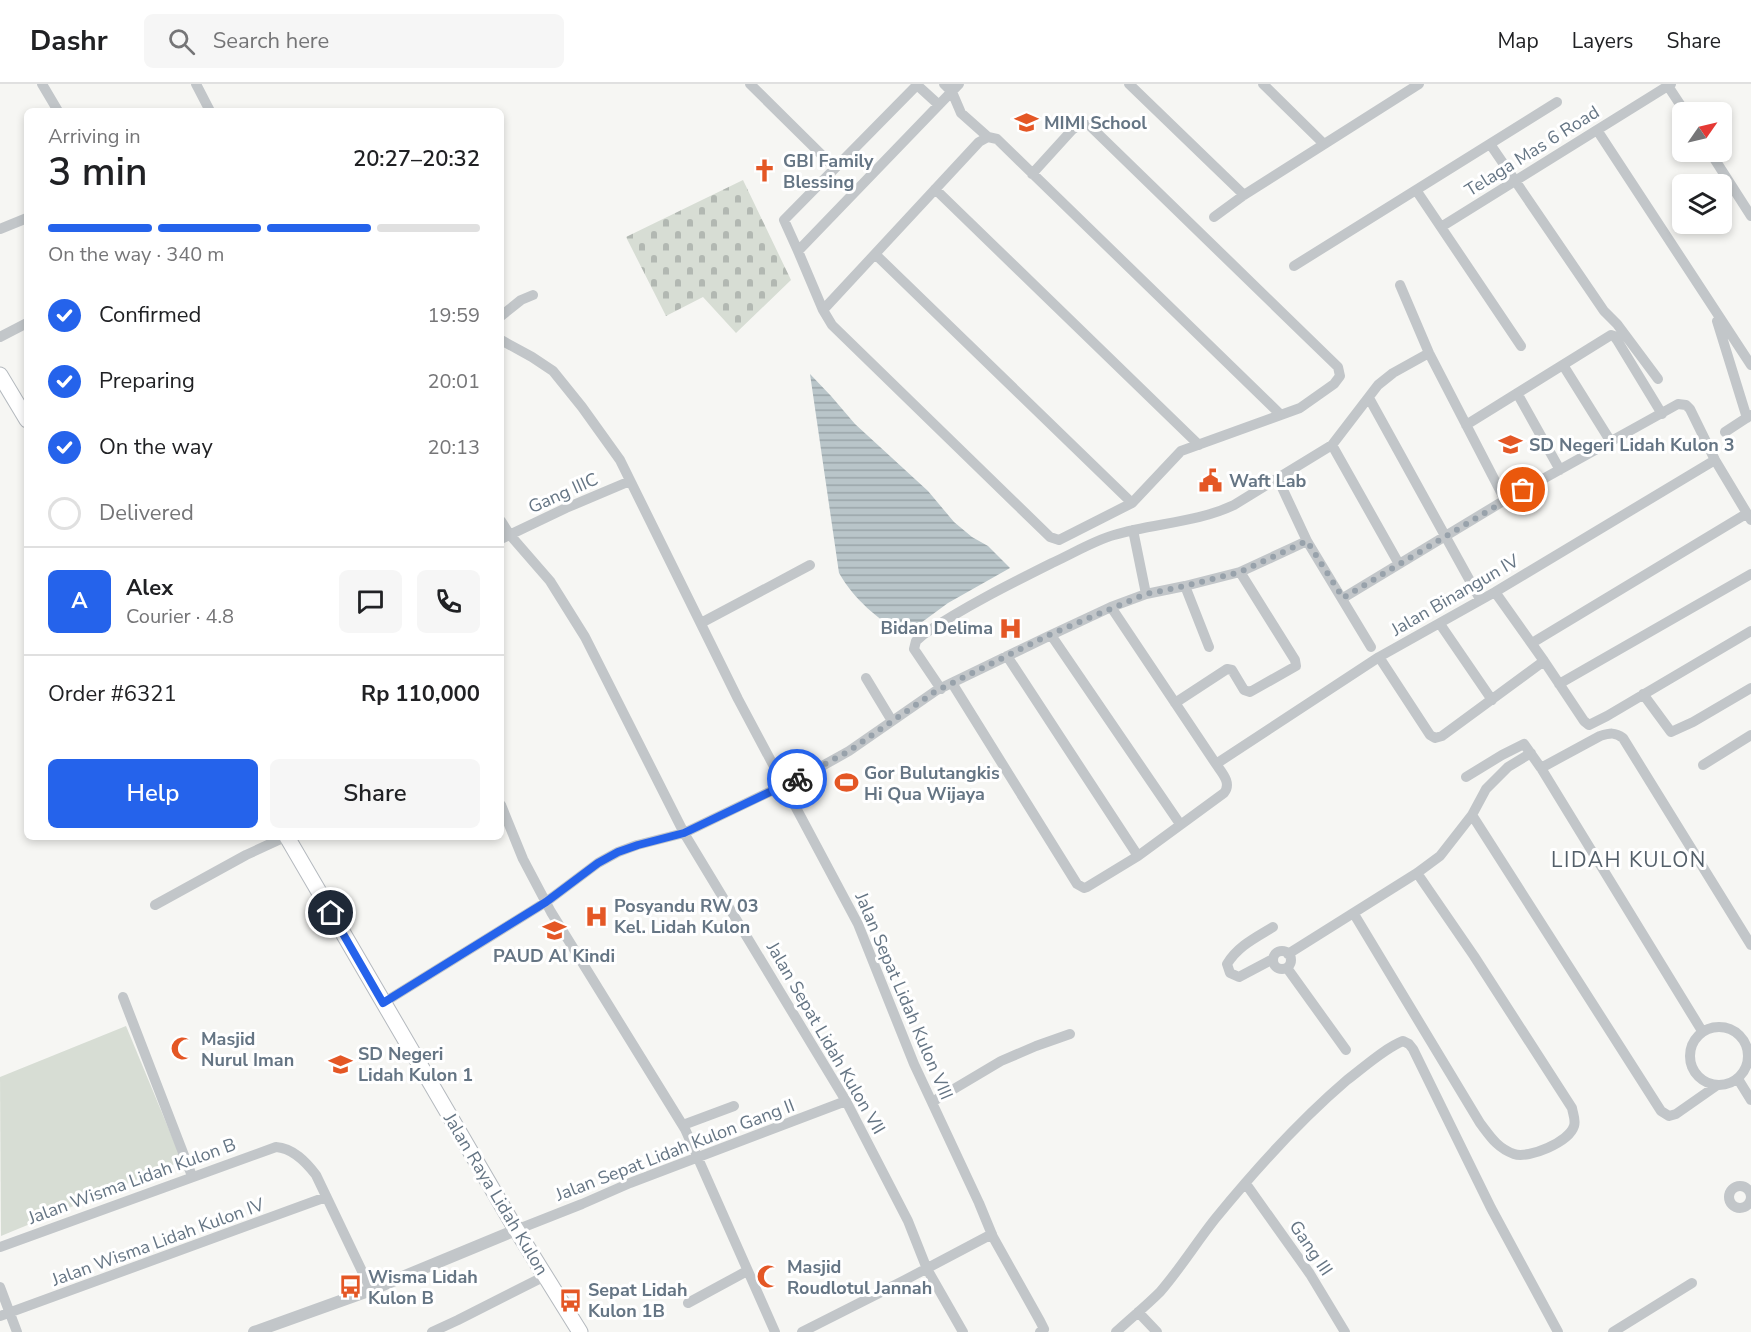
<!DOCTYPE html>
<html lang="en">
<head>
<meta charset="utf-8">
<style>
  body { margin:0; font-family:"Nunito Sans",sans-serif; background:#f6f6f6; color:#202124; height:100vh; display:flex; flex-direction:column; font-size:22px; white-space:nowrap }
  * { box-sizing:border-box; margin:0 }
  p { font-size:20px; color:#757577 }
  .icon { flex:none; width:33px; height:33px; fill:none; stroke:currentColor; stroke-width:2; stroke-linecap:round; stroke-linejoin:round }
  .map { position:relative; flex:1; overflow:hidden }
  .sheet { position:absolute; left:24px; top:24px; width:480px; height:732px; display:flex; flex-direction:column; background:#fff; border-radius:9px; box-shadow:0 3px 9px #0003 }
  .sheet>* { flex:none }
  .needle { width:39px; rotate:56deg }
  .fabs { position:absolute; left:1672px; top:18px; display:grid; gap:12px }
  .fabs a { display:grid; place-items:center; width:60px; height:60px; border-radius:9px; background:#fff; box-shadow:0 3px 9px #0003; font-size:30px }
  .pin { position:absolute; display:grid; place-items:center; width:51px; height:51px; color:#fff; margin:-26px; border:3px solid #fff; border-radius:50%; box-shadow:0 2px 6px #0007 }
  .courier { position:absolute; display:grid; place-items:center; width:60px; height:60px; margin:-30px; border:4px solid #2563eb; border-radius:50%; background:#fff; color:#222; box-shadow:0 2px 8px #0007 }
  .summary em { font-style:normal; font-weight:600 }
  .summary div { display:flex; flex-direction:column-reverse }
  .summary { display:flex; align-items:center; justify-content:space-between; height:102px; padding:0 24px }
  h1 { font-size:39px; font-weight:600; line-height:45px }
  .bar { display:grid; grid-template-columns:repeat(4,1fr); gap:9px 6px; align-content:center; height:72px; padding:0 24px }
  .bar i { height:8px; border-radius:4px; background:#e0e0e0 }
  .bar .selected { background:#2563eb }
  .bar p { grid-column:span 4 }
  .line { display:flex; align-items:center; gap:15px; padding:0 24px; border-top:2px solid #e0e0e0 }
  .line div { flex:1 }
  .round { display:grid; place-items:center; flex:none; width:63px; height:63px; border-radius:9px; background:#f6f6f6 }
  ol { padding:0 24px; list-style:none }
  li { display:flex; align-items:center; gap:18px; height:66px }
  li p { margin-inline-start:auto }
  li .icon { padding:6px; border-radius:50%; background:#2563eb; color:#fff; stroke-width:4 }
  li:last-child { color:#757577 }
  li i { width:33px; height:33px; border:3px solid #e0e0e0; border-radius:50% }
  .primary-button { display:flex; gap:12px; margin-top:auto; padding:12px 24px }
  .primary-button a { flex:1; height:69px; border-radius:9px; background:#2563eb; color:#fff; font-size:24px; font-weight:600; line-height:69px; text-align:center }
  .primary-button a+a { background:#f6f6f6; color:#202124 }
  header { display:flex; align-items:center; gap:36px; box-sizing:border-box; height:84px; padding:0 30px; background:#fff; border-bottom:2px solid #e0e0e0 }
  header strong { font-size:28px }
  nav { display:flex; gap:33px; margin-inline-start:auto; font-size:21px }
  .search { width:420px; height:54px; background:#f6f6f6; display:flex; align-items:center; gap:15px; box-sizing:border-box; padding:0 21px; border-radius:9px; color:#757577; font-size:22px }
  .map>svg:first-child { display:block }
  .green { fill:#d7ddd4 }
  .cemetery { fill:url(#cemetery-stones) }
  .water { fill:url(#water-rules) }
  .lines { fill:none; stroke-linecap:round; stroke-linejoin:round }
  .secondary-casing { stroke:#b4b9be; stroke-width:17 }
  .minor { stroke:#c2c6c9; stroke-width:10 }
  .tertiary { stroke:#c2c6c9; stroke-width:12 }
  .secondary { stroke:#fff; stroke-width:15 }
  .done { stroke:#98a2ab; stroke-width:6; stroke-dasharray:0 10.8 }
  .route { stroke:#2563eb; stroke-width:8 }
  .labels { text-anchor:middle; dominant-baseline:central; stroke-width:6; stroke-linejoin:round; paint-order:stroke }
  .poi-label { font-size:18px; font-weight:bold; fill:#657584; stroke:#fff; text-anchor:start }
  .street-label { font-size:18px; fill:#657584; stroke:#fff }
  .quarter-label { font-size:21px; letter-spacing:1.5px; fill:#535f69; stroke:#fff }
</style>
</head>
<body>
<header>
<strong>Dashr</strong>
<div class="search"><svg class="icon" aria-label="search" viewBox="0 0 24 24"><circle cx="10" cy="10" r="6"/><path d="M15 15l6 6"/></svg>Search here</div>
<nav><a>Map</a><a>Layers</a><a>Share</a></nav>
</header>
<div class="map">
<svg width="1751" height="1248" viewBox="0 0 1751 1248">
  <defs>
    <pattern id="cemetery-stones" width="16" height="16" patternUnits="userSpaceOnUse" patternTransform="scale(1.5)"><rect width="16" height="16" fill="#d7ddd4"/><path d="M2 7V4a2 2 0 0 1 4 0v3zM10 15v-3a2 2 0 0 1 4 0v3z" fill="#b2b8b2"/></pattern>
    <pattern id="water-rules" width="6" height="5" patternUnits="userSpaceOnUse" patternTransform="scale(1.5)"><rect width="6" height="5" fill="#b9c5c9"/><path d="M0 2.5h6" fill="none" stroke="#9aa5a9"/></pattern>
  </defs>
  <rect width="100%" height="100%" fill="#f6f6f3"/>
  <path class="green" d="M126 942 182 1077 1 1152 0 993Z"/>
  <path class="cemetery" d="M743 96 791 196 736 249 703 213 666 232 626 153Z"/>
  <path class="water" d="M810 290 831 312 855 340 928 407 954 438 972 453 988 462 1010 484 948 519 903 552C877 533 855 517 839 489Z"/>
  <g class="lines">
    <defs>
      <path id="secondary" d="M0 291 27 336
        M287 753 511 1137 580 1248"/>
    </defs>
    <use href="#secondary" class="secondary-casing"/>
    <path class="minor" d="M42 0 58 27
      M196 0 210 27
      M750 0 835 84
      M916 0 939 21
      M918 0 784 136 798 167 959 0
      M944 0 952 8 961 29 988 53
      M1129 0 1244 111
      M1263 0 1324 60
      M1668 2 1685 28
      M1597 46 1751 281
      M1490 60 1604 227 1617 240 1658 295
      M1710 68 1751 132
      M1032 90 1072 46 1079 41H1089L1338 283 1340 292 1334 300 1300 324 1181 367 1132 419 1059 456 1050 453 832 241 823 226 979 58 988 53 997 55 1281 331
      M935 105 1199 361
      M1416 106 1521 262
      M1214 133 1244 111 1419 0
      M1441 143 1671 0
      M0 145 27 134
      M798 167 823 226
      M875 170 1132 419
      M1294 182 1557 18
      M1400 201 1429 269 1505 416
      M501 232 521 216 533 211
      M1717 237 1747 334
      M0 253 27 239
      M501 256 532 273 553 287 582 323 620 376 738 615 858 840 914 980 979 1119 993 1153 1040 1237 1044 1245 1040 1248
      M1563 281 1611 358
      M1517 309 1560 386
      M1369 314 1480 515
      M1466 341 1611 251 1614 252 1617 256 1662 330
      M1725 348 1751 331
      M1332 361 1399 480
      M1278 395 1307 457 1371 563
      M501 437 510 451 550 497 585 553 684 749 846 1017 908 1137 927 1185 963 1248
      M1133 446 1146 510
      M501 455 566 424 630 397
      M1185 502 1209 563
      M1495 508 1544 577 1584 637 1589 641 1607 632 1751 547
      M1343 514 1505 416 1678 320 1686 321 1690 325 1715 376 1751 436
      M701 539 810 481
      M1440 540 1492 616
      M1051 551 1180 740
      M1532 559 1746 430
      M1007 572 1138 772
      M1379 573 1430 651 1435 654 1442 652 1544 577
      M866 594 892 637
      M952 599 1077 800 1084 804 1087 803 1138 772 1224 709C1232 699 1222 689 1216 680L1111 523
      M1559 600 1751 490
      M941 605 914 565 916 557 924 550C964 523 1008 501 1052 479 1072 470 1093 457 1114 451 1154 439 1196 439 1234 421L1332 361 1378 301 1393 289 1429 269
      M1643 610 1671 648 1693 638 1751 604
      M1175 619 1227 585 1232 586 1244 606 1250 608 1296 582 1295 576 1240 488
      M1216 680 1379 573 1495 508 1715 376
      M1703 681 1751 651
      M1541 684 1600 652C1610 649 1615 648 1623 654L1751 861
      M1466 693 1502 671 1524 660 1541 684 1702 947
      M501 721 523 775 551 828 685 1045 775 1248
      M1472 731 1661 1027 1669 1032 1676 1030 1716 1002
      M155 821 246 771 285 753
      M1354 830 1480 1039C1490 1052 1497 1064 1514 1070 1529 1075 1569 1058 1574 1042 1576 1036 1573 1030 1572 1024L1474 872 1417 789
      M1273 876a9 9 0 1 1 18 0a9 9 0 1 1-18 0Z
      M1288 870 1417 789 1440 772 1472 731 1486 705 1508 683 1531 669
      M1273 875 1239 893 1230 889 1227 880C1238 862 1255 854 1273 843
      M1287 884 1346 966
      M123 913 192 1092
      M383 919 546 818 598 779 618 768 637 761 684 749 815 686 849 667 937 606 1051 551 1111 523 1146 510 1185 502 1240 488 1307 457
      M1690 972a29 29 0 1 1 58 0a29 29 0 1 1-58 0Z
      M1738 995 1751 1016
      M932 1018 1001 977 1036 962 1070 950
      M683 1041 734 1022
      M1246 1100 1310 1190 1345 1248
      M1729 1113a11 11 0 1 1 22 0a11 11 0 1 1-22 0Z
      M516 1146 582 1120 630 1099 846 1017
      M0 1163 276 1063C293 1064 306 1078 316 1091L371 1206
      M0 1203 17 1248
      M688 1219 747 1187
      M1138 1228 1157 1248
      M0 1232 326 1113
      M432 1248 458 1236 545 1192
      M802 1248 903 1197 992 1150
      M1116 1248C1130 1235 1146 1222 1160 1208 1180 1185 1196 1159 1215 1135 1255 1086 1299 1037 1347 996 1363 984 1385 964 1403 957L1409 960 1413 965 1491 1124 1558 1248
      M1613 1248 1692 1199"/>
    <path class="tertiary" d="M254 1248 371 1206 516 1146"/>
    <use href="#secondary" class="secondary"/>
  </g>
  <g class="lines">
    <path class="done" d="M797 695 849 667 936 607 1051 550 1146 510 1185 502 1240 488 1307 457 1343 514 1523 406"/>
    <path class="route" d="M331 829 383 919 546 818 598 779 618 768 638 761 684 749 797 695"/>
  </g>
  <defs>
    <symbol id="school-bare" viewBox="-9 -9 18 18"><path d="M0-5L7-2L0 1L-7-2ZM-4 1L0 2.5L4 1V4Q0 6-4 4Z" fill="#e45725" stroke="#fff" stroke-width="2.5" paint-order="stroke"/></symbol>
    <symbol id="church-bare" viewBox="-9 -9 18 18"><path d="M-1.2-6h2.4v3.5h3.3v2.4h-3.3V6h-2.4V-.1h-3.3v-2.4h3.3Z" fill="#e45725" stroke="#fff" stroke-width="2.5" paint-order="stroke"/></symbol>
    <symbol id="civic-bare" viewBox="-9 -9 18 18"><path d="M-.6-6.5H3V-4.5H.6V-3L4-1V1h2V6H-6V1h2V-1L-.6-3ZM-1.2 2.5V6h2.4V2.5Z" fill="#e45725" stroke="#fff" stroke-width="2.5" paint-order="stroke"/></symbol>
    <symbol id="hospital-bare" viewBox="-9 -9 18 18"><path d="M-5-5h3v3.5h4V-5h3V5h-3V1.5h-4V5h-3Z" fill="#e45725" stroke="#fff" stroke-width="2.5" paint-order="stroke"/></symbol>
    <symbol id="stadium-bare" viewBox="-9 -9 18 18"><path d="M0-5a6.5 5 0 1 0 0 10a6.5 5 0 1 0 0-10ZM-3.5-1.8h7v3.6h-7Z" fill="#e45725" stroke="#fff" stroke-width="2.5" paint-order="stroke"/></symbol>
    <symbol id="mosque-bare" viewBox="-9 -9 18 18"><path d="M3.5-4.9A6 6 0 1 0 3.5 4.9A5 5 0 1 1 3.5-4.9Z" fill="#e45725" stroke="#fff" stroke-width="2.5" paint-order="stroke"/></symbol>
    <symbol id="bus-bare" viewBox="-9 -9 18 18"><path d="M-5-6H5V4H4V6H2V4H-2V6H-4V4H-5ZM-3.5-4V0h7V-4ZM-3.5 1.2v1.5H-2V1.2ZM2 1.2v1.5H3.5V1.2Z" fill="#e45725" stroke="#fff" stroke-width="2.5" paint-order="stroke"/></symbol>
  </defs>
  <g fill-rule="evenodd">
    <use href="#school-bare" x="1010" y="22" width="33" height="33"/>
    <use href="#church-bare" x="748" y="70" width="33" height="33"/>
    <use href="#school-bare" x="1494" y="344" width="33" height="33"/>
    <use href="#civic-bare" x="1194" y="380" width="33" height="33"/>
    <use href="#hospital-bare" x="994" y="528" width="33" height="33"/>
    <use href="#stadium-bare" x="830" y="682" width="33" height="33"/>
    <use href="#hospital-bare" x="580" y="816" width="33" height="33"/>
    <use href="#school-bare" x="538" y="830" width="33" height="33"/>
    <use href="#mosque-bare" x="166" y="948" width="33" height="33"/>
    <use href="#school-bare" x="324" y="964" width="33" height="33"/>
    <use href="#mosque-bare" x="752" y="1176" width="33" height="33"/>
    <use href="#bus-bare" x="334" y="1186" width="33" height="33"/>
    <use href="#bus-bare" x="554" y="1200" width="33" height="33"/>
  </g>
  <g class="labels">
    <g class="poi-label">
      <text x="1044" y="39">MIMI School</text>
      <text x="783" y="77">GBI Family<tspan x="783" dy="21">Blessing</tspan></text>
      <text x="1529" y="361">SD Negeri Lidah Kulon 3</text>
      <text x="1229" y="397">Waft Lab</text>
      <text x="993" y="544" text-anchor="end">Bidan Delima</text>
      <text x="864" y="689">Gor Bulutangkis<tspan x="864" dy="21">Hi Qua Wijaya</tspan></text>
      <text x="614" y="822">Posyandu RW 03<tspan x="614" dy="21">Kel. Lidah Kulon</tspan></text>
      <text x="554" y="872" text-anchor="middle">PAUD Al Kindi</text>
      <text x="201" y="955">Masjid<tspan x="201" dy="21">Nurul Iman</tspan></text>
      <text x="358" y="970">SD Negeri<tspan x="358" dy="21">Lidah Kulon 1</tspan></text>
      <text x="787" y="1183">Masjid<tspan x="787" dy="21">Roudlotul Jannah</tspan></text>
      <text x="368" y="1193">Wisma Lidah<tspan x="368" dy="21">Kulon B</tspan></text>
      <text x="588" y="1206">Sepat Lidah<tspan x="588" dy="21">Kulon 1B</tspan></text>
    </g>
    <g class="street-label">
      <text transform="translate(1532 67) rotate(-32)">Telaga Mas 6 Road</text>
      <text transform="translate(563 409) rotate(-24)">Gang IIIC</text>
      <text transform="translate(1455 511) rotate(-30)">Jalan Binangun IV</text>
      <text transform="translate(904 912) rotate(67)">Jalan Sepat Lidah Kulon VIII</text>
      <text transform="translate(826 954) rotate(60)">Jalan Sepat Lidah Kulon VII</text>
      <text transform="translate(675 1066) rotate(-21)">Jalan Sepat Lidah Kulon Gang II</text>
      <text transform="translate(132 1097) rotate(-20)">Jalan Wisma Lidah Kulon B</text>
      <text transform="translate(496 1110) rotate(59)">Jalan Raya Lidah Kulon</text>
      <text transform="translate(158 1158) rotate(-20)">Jalan Wisma Lidah Kulon IV</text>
      <text transform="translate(1311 1164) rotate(56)">Gang III</text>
    </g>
    <g class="quarter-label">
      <text x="1629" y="776">LIDAH KULON</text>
    </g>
  </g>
</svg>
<div class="fabs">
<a><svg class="needle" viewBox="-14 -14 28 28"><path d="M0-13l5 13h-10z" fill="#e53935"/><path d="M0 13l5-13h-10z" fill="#757577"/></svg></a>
<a><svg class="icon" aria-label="layers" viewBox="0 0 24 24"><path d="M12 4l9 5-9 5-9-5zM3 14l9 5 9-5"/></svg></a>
</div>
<div class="pin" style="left:1523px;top:406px;background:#ea580c"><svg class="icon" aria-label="bag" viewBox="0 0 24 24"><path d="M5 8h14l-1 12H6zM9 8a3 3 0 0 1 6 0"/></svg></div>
<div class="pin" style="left:331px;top:829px;background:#1f2937"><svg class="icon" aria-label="home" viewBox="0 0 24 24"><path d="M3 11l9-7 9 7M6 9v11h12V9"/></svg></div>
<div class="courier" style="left:797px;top:695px"><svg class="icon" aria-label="bike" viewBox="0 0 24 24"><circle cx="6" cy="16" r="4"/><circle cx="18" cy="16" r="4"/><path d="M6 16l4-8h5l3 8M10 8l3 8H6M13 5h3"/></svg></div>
<section class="sheet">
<div class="summary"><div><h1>3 min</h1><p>Arriving in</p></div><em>20:27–20:32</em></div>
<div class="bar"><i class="selected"></i><i class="selected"></i><i class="selected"></i><i></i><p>On the way · 340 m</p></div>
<ol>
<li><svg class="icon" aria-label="check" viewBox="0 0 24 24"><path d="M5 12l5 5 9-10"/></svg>Confirmed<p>19:59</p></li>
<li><svg class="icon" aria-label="check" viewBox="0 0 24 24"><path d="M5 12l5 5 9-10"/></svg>Preparing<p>20:01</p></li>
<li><svg class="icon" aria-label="check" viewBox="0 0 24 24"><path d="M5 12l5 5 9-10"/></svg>On the way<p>20:13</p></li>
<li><i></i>Delivered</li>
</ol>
<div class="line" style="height:108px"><b class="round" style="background:#2563eb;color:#fff">A</b><div><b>Alex</b><p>Courier · 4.8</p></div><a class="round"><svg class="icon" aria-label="chat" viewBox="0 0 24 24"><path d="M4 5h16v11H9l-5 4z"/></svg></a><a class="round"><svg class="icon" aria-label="phone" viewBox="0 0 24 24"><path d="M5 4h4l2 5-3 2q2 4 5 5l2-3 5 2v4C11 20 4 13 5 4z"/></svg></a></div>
<div class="line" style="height:78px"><div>Order #6321</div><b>Rp 110,000</b></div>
<div class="primary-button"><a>Help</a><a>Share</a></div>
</section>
</div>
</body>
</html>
